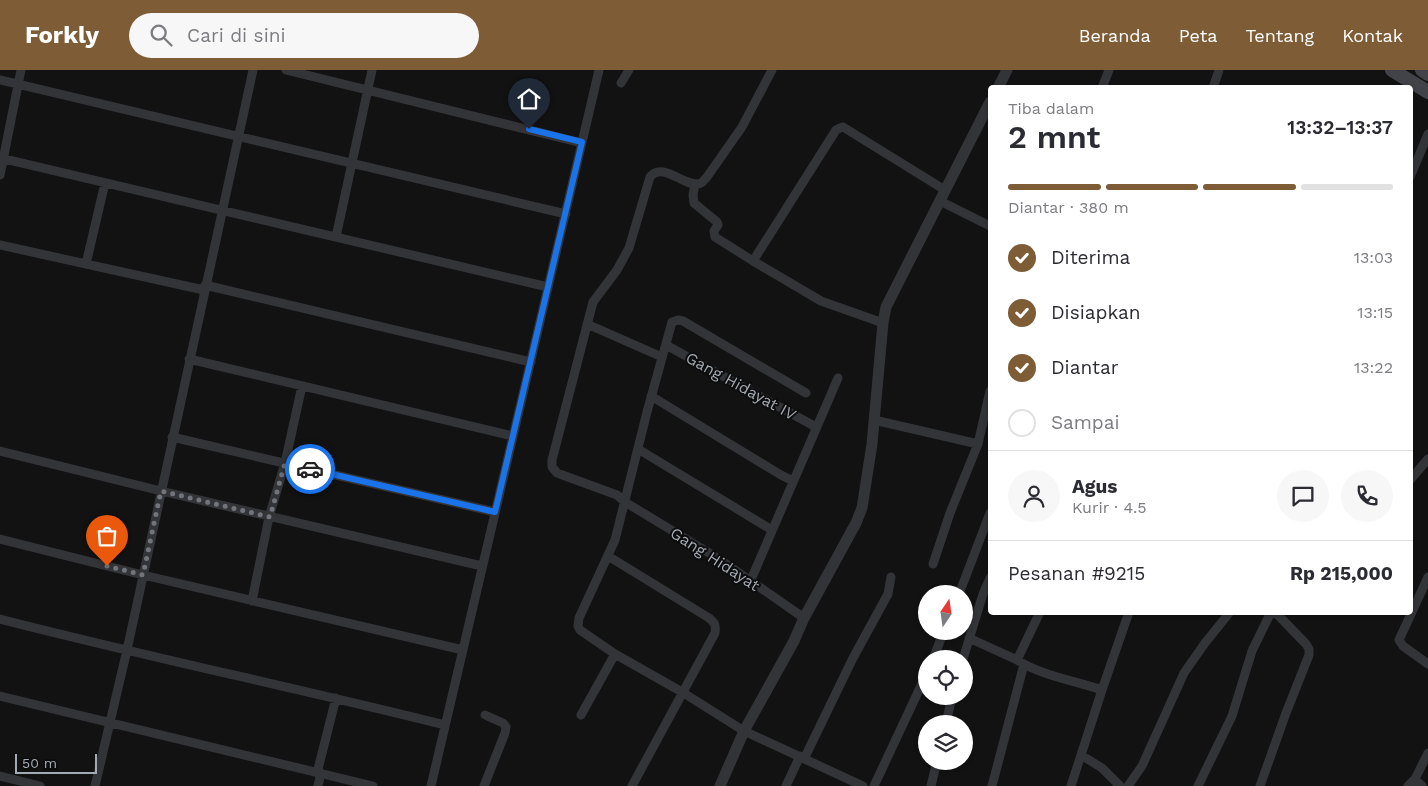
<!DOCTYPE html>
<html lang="id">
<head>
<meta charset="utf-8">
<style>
  body { margin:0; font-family:"Work Sans",sans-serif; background:#f7f7f7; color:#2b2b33; height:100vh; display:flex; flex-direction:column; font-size:19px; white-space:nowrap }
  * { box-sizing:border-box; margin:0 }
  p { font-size:16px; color:#7c7c81 }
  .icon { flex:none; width:28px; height:28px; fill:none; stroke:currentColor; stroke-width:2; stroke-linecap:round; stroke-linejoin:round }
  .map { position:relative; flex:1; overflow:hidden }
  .drawer { position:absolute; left:988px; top:15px; width:425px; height:530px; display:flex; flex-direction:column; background:#fff; border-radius:5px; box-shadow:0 1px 4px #0004 }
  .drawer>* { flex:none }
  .needle { width:32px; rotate:13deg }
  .tools { position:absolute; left:918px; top:515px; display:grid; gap:10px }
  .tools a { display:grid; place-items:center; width:55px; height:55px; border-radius:50%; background:#fff; box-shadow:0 1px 4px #0004; font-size:25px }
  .scale { position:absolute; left:15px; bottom:12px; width:82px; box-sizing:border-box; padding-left:5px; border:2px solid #a4aab3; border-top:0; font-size:14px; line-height:18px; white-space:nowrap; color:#a4aab3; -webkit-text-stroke:4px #0d0d0e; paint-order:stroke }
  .pin { position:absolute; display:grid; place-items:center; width:42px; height:42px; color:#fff; margin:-51px -21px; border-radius:50% 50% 50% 0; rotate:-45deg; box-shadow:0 0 5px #0007 }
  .pin .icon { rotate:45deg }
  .courier { position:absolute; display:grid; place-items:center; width:50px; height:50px; margin:-25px; border:4px solid #1a73e8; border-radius:50%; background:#fff; color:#222; box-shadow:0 1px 6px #0007 }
  .summary em { font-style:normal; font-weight:600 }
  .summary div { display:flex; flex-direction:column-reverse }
  .summary { display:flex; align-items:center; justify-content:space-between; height:85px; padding:0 20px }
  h1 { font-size:32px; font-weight:600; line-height:38px }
  .bar { display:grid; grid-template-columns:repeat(4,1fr); gap:8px 5px; align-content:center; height:60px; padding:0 20px }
  .bar i { height:6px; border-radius:4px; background:#e1e1e2 }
  .bar .active { background:#7e5c36 }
  .bar p { grid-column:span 4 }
  .line { display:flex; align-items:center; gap:12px; padding:0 20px; border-top:1px solid #e1e1e2 }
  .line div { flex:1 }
  .round { display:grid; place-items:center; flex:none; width:52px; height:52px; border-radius:26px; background:#f7f7f7 }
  ol { padding:0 20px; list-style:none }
  li { display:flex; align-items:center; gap:15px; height:55px }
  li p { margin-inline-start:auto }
  li .icon { padding:5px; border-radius:50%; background:#7e5c36; color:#fff; stroke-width:4 }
  li:last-child { color:#7c7c81 }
  li i { width:28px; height:28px; border:2px solid #e1e1e2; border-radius:50% }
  header { display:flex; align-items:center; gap:30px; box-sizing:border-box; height:70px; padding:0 25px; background:#7e5c36; color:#fff }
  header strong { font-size:24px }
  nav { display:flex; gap:28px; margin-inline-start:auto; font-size:18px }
  .search { width:350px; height:45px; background:#f7f7f7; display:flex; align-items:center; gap:12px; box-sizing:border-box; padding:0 18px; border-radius:28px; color:#7c7c81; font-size:19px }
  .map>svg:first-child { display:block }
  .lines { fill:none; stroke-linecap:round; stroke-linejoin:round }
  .minor { stroke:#333438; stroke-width:9 }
  .tertiary { stroke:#333438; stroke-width:11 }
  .secondary { stroke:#414348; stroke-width:14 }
  .done { stroke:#71757b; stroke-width:5; stroke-dasharray:0 9 }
  .route { stroke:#1a73e8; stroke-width:6 }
  .labels { text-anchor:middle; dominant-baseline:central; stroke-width:4; stroke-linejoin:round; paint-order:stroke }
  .street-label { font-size:16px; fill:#a4aab3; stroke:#0d0d0e }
</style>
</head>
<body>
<header>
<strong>Forkly</strong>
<div class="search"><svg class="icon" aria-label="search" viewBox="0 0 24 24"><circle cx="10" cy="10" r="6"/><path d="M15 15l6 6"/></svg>Cari di sini</div>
<nav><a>Beranda</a><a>Peta</a><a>Tentang</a><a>Kontak</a></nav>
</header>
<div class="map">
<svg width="1428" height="716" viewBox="0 0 1428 716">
  <rect width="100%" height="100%" fill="#121213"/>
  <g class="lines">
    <path class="minor" d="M286 0 582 73
      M772 0 742 57 707 107C705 109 703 112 701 113 687 120 663 90 650 107L629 178 617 200 593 232 552 390V397L557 403 617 425 625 432 719 489 804 548
      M0 10 566 144
      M621 13 629 0
      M1102 18 1109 0
      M1213 18 1219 0
      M0 88 548 217
      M0 105 21 0
      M1410 107 1428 64
      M695 114 693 125 694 133 717 152 718 155 714 161 715 167 753 191
      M940 131 990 156
      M336 167 372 0
      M0 175 204 220
      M86 194 105 113
      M205 215 531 292
      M883 253 821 231 753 191 836 60 840 58 843 57 945 120
      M587 254 662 287
      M666 275 816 357
      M189 289 513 366
      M806 323 683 251 678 250 672 252 647 342 615 470 579 548 578 556 580 560 615 584 682 622 744 661 863 716
      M651 326 781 405 793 411
      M874 350 978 374 990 321
      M172 367 495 442
      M638 379 772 460
      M0 381 161 421 482 496
      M1410 410 1428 389
      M0 469 143 505 463 580
      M608 486 709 548C715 553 716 555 715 563L632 716
      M933 494 950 443 978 374
      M1428 507 1399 570 1403 576 1428 594
      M750 512 838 308
      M959 524 990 443
      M252 531 269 447 285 393 302 316
      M0 549C148 587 297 618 445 655
      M969 568 1017 590C1040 605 1075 611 1102 620
      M933 589 944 561
      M963 589 983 524 990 508
      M1017 590 1040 542
      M0 626 373 716
      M581 645 615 584
      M946 654 952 626
      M1081 685 1102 698 1120 716
      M804 689 853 588 888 524 891 507
      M317 703 336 628
      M0 706 40 716
      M1415 709 1422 716
      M95 716 127 580 253 0
      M318 716 321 703
      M431 716 599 0
      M484 716 505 663 506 657 503 653 485 645
      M786 716 800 686
      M874 716 926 605
      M931 716 937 691
      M992 716 1024 594
      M1071 716 1102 620 1129 542
      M1128 716 1142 696 1184 603 1205 573 1230 542
      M1198 716 1232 646 1252 581 1271 542
      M1260 716 1286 643 1309 585V579L1306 574 1275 542
      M1408 716 1415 709 1428 683"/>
    <path class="tertiary" d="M998 18 1007 0
      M720 716 744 661 794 571 804 548 856 453 862 438 872 374 883 253 886 237 990 32"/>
    <path class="secondary" d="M1392 0 1428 22
      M1422 0 1428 4"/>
  </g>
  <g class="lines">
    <path class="done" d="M107 496 143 505 161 421 270 447 285 393 310 399"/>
    <path class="route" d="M310 399 495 442 582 72 529 59"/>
  </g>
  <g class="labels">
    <g class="street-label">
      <text transform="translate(741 316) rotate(29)">Gang Hidayat IV</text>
      <text transform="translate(715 489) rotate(33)">Gang Hidayat</text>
    </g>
  </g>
</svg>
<div class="tools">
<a><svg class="needle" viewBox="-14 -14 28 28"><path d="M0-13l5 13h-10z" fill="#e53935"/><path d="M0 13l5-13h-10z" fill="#7c7c81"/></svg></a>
<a><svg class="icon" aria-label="locate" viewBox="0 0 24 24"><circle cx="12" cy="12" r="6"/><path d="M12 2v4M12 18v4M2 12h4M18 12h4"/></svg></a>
<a><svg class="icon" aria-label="layers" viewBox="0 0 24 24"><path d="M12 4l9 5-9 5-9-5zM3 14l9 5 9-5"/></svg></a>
</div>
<div class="scale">50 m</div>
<div class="pin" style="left:107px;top:496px;background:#ea580c"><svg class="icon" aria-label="bag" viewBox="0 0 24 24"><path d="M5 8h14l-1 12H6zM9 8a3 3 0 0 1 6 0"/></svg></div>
<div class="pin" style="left:529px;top:59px;background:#1f2937"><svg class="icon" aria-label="home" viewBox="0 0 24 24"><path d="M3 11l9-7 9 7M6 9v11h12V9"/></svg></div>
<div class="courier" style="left:310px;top:399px"><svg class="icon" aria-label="car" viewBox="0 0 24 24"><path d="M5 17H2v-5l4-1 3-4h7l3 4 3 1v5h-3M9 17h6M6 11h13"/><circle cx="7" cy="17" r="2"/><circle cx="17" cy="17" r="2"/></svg></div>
<section class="drawer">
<div class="summary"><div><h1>2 mnt</h1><p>Tiba dalam</p></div><em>13:32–13:37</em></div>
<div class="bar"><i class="active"></i><i class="active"></i><i class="active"></i><i></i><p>Diantar · 380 m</p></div>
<ol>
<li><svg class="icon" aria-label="check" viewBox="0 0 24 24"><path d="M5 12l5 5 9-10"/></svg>Diterima<p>13:03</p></li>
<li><svg class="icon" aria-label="check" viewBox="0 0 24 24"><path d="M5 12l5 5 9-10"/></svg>Disiapkan<p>13:15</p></li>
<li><svg class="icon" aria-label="check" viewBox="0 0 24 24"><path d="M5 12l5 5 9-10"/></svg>Diantar<p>13:22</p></li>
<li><i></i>Sampai</li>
</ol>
<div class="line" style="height:90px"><a class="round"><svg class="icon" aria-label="person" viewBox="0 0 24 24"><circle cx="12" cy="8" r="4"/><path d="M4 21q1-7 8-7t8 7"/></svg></a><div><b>Agus</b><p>Kurir · 4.5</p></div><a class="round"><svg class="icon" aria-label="chat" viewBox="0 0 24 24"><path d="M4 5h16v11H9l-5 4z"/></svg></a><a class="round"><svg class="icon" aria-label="phone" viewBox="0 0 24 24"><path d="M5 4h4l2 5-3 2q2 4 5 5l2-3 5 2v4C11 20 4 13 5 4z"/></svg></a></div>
<div class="line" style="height:65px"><div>Pesanan #9215</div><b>Rp 215,000</b></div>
</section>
</div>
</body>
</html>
